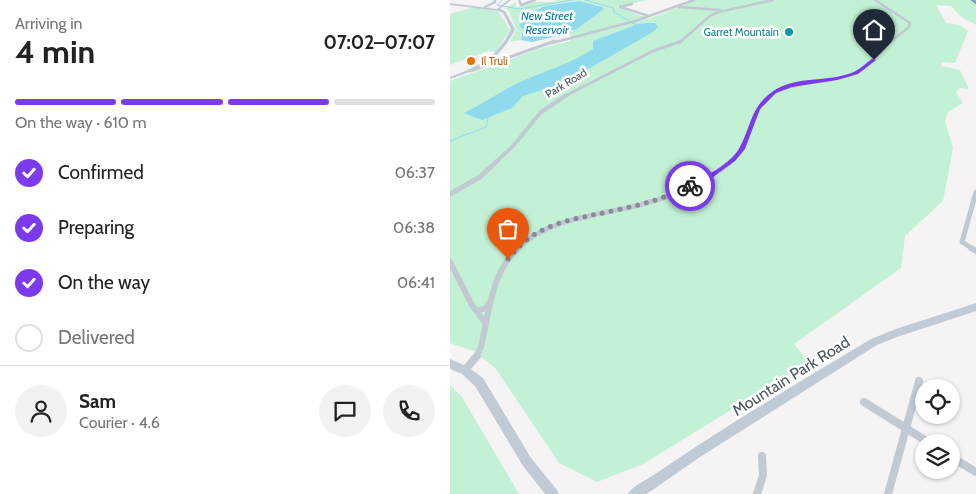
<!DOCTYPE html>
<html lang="en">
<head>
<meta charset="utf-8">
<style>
  body { margin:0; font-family:Cabin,sans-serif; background:#f2f2f2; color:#222; height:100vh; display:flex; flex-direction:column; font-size:19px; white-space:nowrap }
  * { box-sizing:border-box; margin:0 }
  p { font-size:16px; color:#767676 }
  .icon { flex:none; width:28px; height:28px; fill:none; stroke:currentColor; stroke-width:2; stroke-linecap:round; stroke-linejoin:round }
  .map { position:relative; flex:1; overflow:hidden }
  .drawer { display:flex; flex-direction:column; background:#fff; width:450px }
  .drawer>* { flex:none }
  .fabs { position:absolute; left:465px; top:379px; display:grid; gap:10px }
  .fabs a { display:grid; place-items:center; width:45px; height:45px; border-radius:50%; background:#fff; box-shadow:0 1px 4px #0004; font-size:25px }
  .pin { position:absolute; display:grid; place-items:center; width:42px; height:42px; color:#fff; margin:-51px -21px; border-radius:50% 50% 50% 0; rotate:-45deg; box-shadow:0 0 5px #0007 }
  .pin .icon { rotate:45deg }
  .courier { position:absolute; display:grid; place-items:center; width:50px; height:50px; margin:-25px; border:4px solid #7c3aed; border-radius:50%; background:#fff; color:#222; box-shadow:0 1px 6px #0007 }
  .head em { font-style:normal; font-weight:700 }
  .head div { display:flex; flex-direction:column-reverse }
  .head { display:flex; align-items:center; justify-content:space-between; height:85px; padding:0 15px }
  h1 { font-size:32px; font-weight:700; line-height:38px }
  .bar { display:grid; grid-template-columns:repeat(4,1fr); gap:8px 5px; align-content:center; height:60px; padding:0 15px }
  .bar i { height:6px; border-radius:4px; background:#e0e0e0 }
  .bar .selected { background:#7c3aed }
  .bar p { grid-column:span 4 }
  .line { display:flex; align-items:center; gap:12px; padding:0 15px; border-top:1px solid #e0e0e0 }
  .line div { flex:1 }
  .round { display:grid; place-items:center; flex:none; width:52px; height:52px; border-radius:26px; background:#f2f2f2 }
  ol { padding:0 15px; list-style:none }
  li { display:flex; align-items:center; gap:15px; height:55px }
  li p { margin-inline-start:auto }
  li .icon { padding:5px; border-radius:50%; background:#7c3aed; color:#fff; stroke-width:4 }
  li:last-child { color:#767676 }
  li i { width:28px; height:28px; border:2px solid #e0e0e0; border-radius:50% }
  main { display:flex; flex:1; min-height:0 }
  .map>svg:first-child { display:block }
  .green { fill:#c3f1d5 }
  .water { fill:#90daee }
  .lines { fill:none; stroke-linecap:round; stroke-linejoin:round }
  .stream { stroke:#90daee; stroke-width:1 }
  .highway-casing { stroke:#7690ad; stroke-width:2 }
  .street-far5 { stroke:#c1cad2; stroke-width:2.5 }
  .street-far4 { stroke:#c1cad2; stroke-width:3 }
  .street-far3 { stroke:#c1cad2; stroke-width:4 }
  .street-far2 { stroke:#c1cad2; stroke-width:5 }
  .street-far1 { stroke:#c1cad2; stroke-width:6 }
  .street { stroke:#c1cad2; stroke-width:8 }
  .secondary { fill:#c1cbd6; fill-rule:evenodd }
  .highway { fill:#8ba5c1; fill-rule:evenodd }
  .route { fill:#7c3aed }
  .done { stroke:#868d94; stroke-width:5; stroke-dasharray:0 9 }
  .culture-dot { fill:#0f9aa8; stroke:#fff; stroke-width:2 }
  .food-dot { fill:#e8710a; stroke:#fff; stroke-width:2 }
  .labels { text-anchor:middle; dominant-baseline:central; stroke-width:5; stroke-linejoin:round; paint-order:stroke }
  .far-culture-label { font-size:11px; fill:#0d838f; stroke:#fff; text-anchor:end }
  .far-food-label { font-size:11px; fill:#c56008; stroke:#fff; text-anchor:start }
  .far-street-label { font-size:11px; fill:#4a5661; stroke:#fff }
  .far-water-label { font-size:12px; font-style:italic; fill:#0c7c9b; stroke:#fff }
  .near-street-label { font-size:16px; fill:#4a5661; stroke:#fff }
</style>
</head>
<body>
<main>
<section class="drawer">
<div class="head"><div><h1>4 min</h1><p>Arriving in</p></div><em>07:02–07:07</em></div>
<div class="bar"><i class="selected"></i><i class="selected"></i><i class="selected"></i><i></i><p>On the way · 610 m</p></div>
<ol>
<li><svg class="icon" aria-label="check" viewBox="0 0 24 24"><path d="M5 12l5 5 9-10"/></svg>Confirmed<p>06:37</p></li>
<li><svg class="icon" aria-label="check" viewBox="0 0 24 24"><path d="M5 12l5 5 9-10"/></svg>Preparing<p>06:38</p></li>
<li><svg class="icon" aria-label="check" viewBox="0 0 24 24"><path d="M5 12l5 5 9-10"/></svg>On the way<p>06:41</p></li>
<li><i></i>Delivered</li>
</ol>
<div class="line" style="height:90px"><a class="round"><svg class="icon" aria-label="person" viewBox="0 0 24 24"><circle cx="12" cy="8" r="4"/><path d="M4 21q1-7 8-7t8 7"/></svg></a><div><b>Sam</b><p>Courier · 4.6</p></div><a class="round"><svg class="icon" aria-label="chat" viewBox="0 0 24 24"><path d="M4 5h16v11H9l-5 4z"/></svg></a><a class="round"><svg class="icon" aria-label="phone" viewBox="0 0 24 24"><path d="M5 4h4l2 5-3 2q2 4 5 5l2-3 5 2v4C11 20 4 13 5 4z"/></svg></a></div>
</section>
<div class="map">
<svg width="526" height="494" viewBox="0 0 526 494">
  <rect width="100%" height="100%" fill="#f5f3f3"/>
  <path class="green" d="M108 0H197L167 7 199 19 247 0H521L526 4V25L510 16 501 6 486 5 496 23 510 25 518 31 505 63 492 62 491 66 510 70 519 89 510 88 506 92 513 103 498 112 495 121 503 148 493 201 455 236 451 268 344 344 359 362 193 464 147 482 109 463 46 369 26 352 0 343V81L92 48 120 41 121 35 117 32 126 30 154 9 152 7 126 1 95 6 71 18 74 21 71 40 60 42 66 29 59 11 55 8 66 2V7C73 7 76 3 83 2 92 0 97 4 108 0Z
    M24 7 48 11 60 30 46 52 38 51 0 65V14Z
    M0 385 12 397 69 494H0Z"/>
  <path class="water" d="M129 1 152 7 154 9 126 30H119L116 34 82 42 71 40 73 30 69 25 74 21 71 18 95 6Z
    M197 23H205L208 27 203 32 114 83 73 96 62 108 32 120 14 113C33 104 49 92 68 83 93 71 121 64 143 49V41L188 24Z"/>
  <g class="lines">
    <path class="stream" d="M52 0 47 5 69 9 123 0
      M135 0 163 8 164 12 186 25
      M0 141 36 127 38 118"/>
    <defs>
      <path id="highway" d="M522 0H526V3Z"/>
    </defs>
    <use href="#highway" class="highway-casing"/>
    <path class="street-far5" d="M69 0 71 5 85 0
      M425 0 460 23 459 27 439 43
      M182 4 170 7 199 16
      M35 7 45 2V0
      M229 7 270 10
      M102 43 185 21 244 0
      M229 43 260 16 269 12 323 0"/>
    <path class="street-far4" d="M20 71 105 41
      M115 96 203 51 232 41
      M319 96C347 78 381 86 409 71 422 64 430 51 441 41"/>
    <path class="street-far3" d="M45 163 64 145 91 112 117 95
      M279 163C304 142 298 112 321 95"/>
    <path class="street-far2" d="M0 194 30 177 46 162
      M66 249C98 220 136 217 176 208 213 200 251 187 280 162
      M523 249 512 242 526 192"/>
    <path class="street-far1" d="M521 248 526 251
      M0 262 22 305 36 324
      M26 311 36 308 40 302
      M26 357 31 347C39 313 41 273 68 248"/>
    <path class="street" d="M15 370 27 356
      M414 402 478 442
      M501 457 526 472
      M307 494 313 475 312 456
      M438 494 469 381"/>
    <path class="secondary" d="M58 0H61L50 9 55 11 65 29C52 58 29 70 0 79V77C28 67 48 57 61 29L53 13 49 11 0 5V3L47 9Z
      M526 303V311L447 337 427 345 250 457 204 489 196 494H178C181 487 198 479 205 474 275 426 348 383 421 339L446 329Z
      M0 359 18 367 33 378 81 458 107 490 109 494H95L73 466 25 386 12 374 0 369Z"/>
    <use href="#highway" class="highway"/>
  </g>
  <path class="route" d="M422 59 426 60 408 74 387 80 342 87 326 93 310 109 295 149 285 161 256 182 243 188H238V185C255 177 281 164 290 147 301 126 301 107 322 92 345 75 378 83 404 72 410 69 416 63 422 59Z"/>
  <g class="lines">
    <path class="done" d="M58 259C89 219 126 220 171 209 195 204 218 197 240 186"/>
  </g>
  <circle class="culture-dot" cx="339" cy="32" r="5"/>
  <circle class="food-dot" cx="21" cy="61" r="5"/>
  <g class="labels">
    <g class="far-culture-label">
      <text x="329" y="32">Garret Mountain</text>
    </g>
    <g class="far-food-label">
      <text x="31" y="61">Il Truli</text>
    </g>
    <g class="far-street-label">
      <text transform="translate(116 83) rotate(-31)">Park Road</text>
    </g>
    <g class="far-water-label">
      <text x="97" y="15">New Street<tspan x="97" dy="14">Reservoir</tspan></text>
    </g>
    <g class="near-street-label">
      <text transform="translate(341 376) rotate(-32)">Mountain Park Road</text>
    </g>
  </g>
</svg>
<div class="fabs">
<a><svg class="icon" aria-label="locate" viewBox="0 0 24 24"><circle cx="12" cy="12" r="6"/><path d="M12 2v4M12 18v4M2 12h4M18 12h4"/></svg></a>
<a><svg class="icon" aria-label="layers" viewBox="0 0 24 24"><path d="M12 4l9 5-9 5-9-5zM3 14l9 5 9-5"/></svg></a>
</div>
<div class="pin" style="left:58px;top:259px;background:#ea580c"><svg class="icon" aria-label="bag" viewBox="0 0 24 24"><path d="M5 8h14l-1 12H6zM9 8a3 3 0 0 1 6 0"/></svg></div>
<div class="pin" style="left:424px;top:60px;background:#1f2937"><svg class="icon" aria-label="home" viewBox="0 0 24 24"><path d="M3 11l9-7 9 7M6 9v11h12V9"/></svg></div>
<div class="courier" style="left:240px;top:186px"><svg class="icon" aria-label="bike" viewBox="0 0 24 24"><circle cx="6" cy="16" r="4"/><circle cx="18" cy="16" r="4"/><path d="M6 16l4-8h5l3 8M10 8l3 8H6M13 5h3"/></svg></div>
</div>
</main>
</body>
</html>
